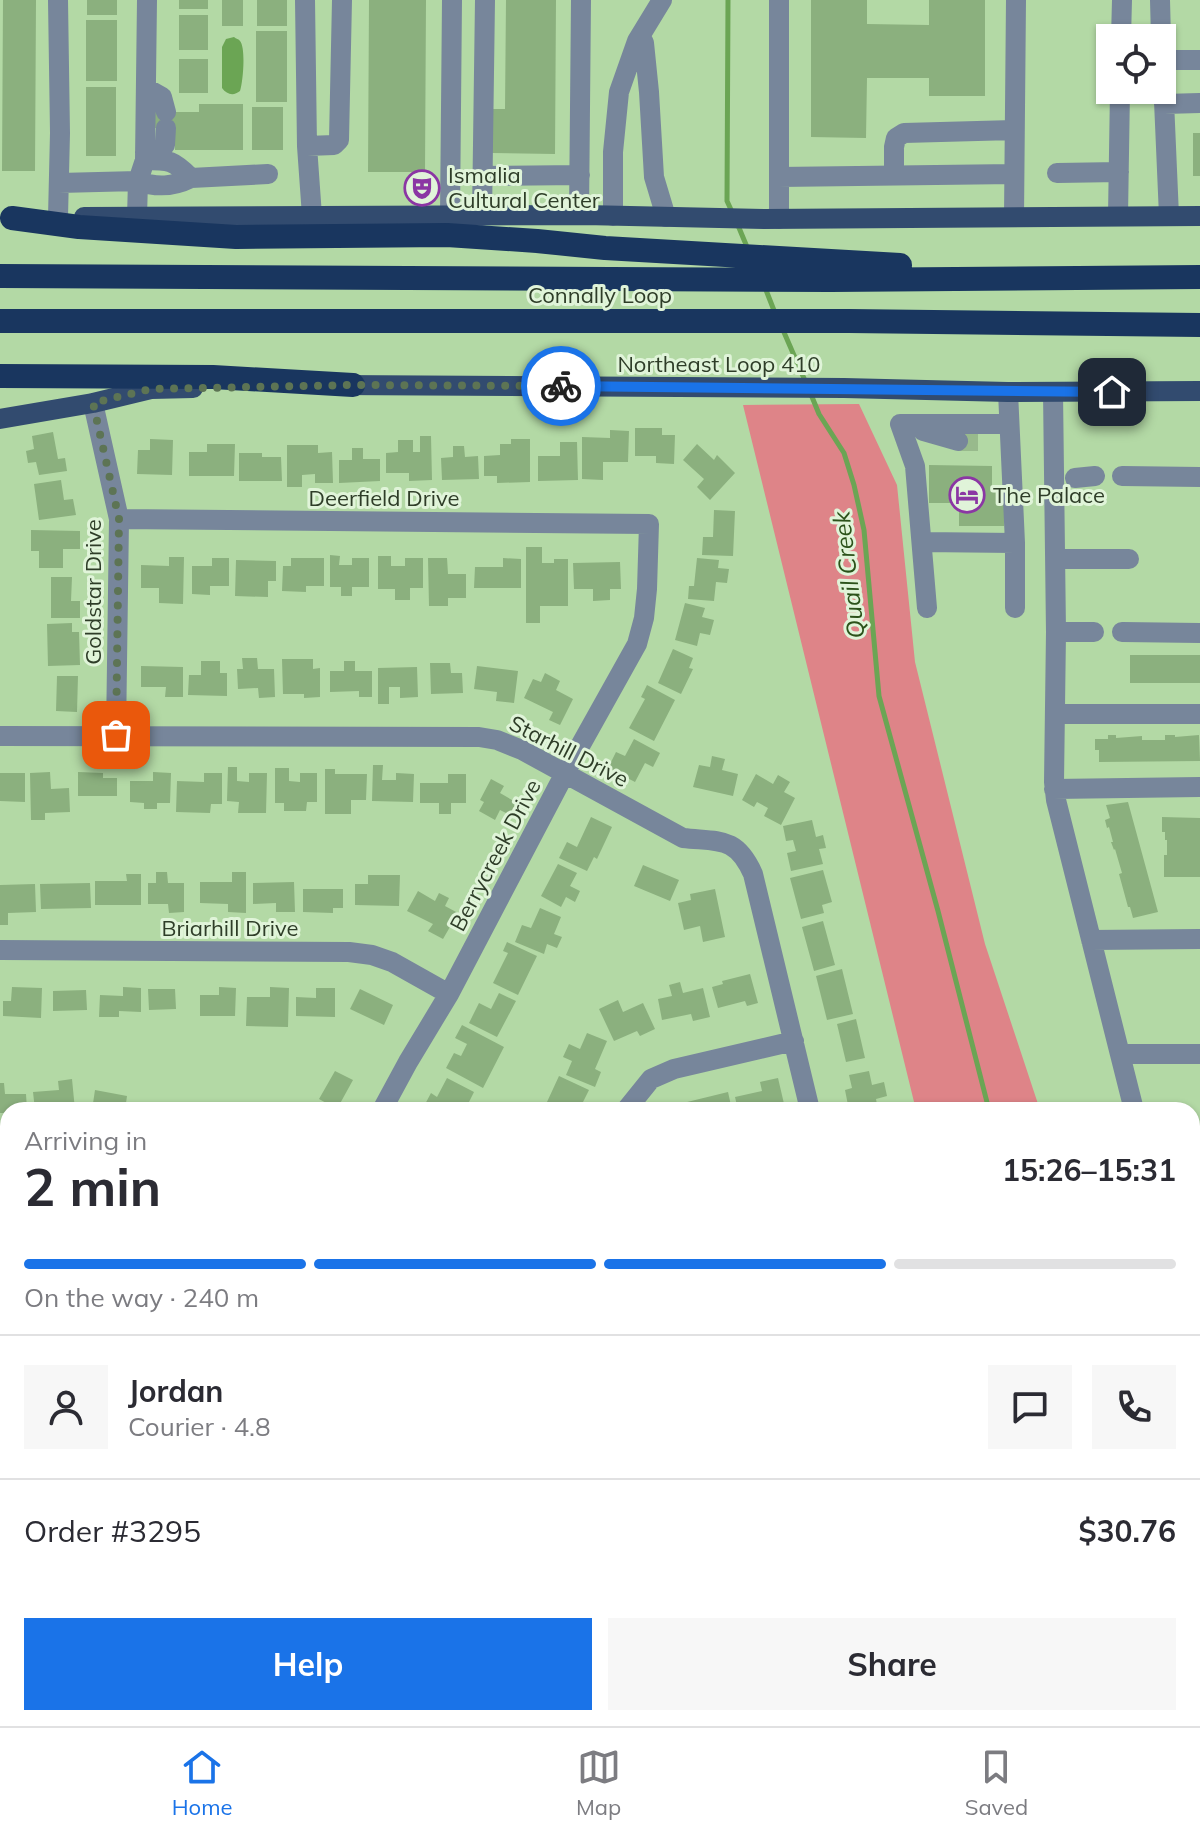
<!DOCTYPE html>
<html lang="en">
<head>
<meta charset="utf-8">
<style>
  body { margin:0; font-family:Mulish,sans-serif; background:#f7f7f7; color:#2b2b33; height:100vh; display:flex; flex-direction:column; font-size:30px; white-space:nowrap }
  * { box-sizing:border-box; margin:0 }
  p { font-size:26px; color:#7c7c81 }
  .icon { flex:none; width:44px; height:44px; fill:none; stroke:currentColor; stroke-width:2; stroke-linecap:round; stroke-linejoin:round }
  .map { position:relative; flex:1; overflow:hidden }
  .panel { position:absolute; left:0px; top:1102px; width:1200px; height:624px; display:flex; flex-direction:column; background:#fff; border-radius:24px 24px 0 0; box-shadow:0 2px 6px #0004 }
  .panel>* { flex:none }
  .tools { position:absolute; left:1096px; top:24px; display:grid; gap:16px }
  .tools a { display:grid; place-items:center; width:80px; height:80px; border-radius:0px; background:#fff; box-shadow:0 2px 6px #0004; font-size:40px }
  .pin { position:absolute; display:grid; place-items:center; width:68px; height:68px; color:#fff; margin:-34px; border-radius:16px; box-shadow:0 4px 12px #0006 }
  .courier { position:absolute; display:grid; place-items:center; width:80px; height:80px; margin:-40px; border:6px solid #1a73e8; border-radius:50%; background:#fff; color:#222; box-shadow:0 2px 10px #0007 }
  .head em { font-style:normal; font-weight:700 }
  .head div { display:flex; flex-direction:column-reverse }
  .head { display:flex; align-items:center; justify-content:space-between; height:136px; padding:0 24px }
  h1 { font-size:52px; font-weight:700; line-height:60px }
  .bar { display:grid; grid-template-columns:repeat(4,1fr); gap:12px 8px; align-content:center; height:96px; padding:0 24px }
  .bar i { height:10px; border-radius:6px; background:#e1e1e2 }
  .bar .on { background:#1a73e8 }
  .bar p { grid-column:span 4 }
  .line { display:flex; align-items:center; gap:20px; padding:0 24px; border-top:2px solid #e1e1e2 }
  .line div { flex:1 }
  .round { display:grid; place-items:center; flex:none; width:84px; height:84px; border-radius:0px; background:#f7f7f7 }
  .primary-button { display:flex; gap:16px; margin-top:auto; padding:16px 24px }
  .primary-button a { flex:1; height:92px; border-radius:0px; background:#1a73e8; color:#fff; font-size:32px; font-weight:700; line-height:92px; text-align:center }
  .primary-button a+a { background:#f7f7f7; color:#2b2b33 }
  .tab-bar { display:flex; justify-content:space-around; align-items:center; height:112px; border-top:2px solid #e1e1e2; background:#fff; font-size:22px; color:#7c7c81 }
  .tab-bar a { display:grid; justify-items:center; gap:4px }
  .tab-bar .on { color:#1a73e8 }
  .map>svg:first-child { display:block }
  .green { fill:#de8488 }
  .water { fill:#6ba554 }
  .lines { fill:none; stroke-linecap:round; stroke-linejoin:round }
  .stream { stroke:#6ba554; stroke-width:5 }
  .building { fill:#8bb07e }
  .minor-tunnel { stroke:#98ba8c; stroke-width:20; stroke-dasharray:20 10; stroke-linecap:butt }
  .minor { stroke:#77869b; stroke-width:20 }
  .major { stroke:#324b6f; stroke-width:20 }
  .highway { stroke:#19365f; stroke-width:24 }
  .done { stroke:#5d7454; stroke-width:8; stroke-dasharray:0 14.4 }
  .route { stroke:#1a73e8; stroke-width:10 }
  .labels { text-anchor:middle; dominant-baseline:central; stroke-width:6; stroke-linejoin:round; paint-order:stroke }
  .poi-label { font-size:22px; fill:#2e3d28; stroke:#e0f4d9; text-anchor:start }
  .street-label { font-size:22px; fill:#2e3d28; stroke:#e0f4d9 }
  .water-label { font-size:24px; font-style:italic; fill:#2b521a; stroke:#e0f4d9 }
</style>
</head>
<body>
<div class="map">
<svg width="1200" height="1726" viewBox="0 0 1200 1726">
  <rect width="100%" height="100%" fill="#b3d9a5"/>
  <path class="green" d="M859 404 897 485 915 662 985 944 1040 1110H916L743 405Z
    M0 1488 8 1494V1718H491L504 1726H0Z
    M1047 1718H1124L1123 1726H1046Z"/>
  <path class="water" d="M234 37C236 39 239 39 240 41 246 48 243 82 240 91 234 96 227 95 222 88V47L226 39Z
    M331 1718H456L451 1719 450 1723 453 1726H346Z"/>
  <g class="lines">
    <path class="stream" d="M728 0 727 201 733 214
      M737 223 747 247
      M764 285 775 313
      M783 330 806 383
      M810 392 819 414 844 453 854 485 864 530 879 696 938 911 989 1110
      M1091 1726V1718"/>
  </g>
  <path class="building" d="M3 0H36L35 171H2Z
    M87 0H117V15H87Z
    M179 0H208V9H179Z
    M222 0H243V26H222Z
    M257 0H287V26H257Z
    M369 0H426L425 172H368Z
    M506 0H556L555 154 492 153V109H505Z
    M811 0H867V24L929 25V0H985V96H929V78H867L866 138 811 137Z
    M179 15H208V50H179Z
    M86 20H117V81H86Z
    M256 31H287V102H256Z
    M179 59H208V93H179Z
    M86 87H116V156H86Z
    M199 104H243V150H175V128H154V112H199Z
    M252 107H283V150H252Z
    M1193 133H1200V176H1193Z
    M635 428H662V435H675L674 464 656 463V456H635Z
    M610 430 629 431 628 462H603V480L582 479V437L610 438Z
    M53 432 58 459 65 458 67 471 39 475 36 462 28 463 26 451 34 449 32 436Z
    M420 436H431L432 480 409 481V473H386V453L398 452V440H413V452H420Z
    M150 439 173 440 172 475 137 474 138 450H150Z
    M511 439H530V482L497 483V476H484V456L500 455V444H511Z
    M560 442H577L578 480 538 481V456H560Z
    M207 444H235L234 476H189V452H207Z
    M697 444 714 460 717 455 735 473 710 500 697 487 704 479 683 460Z
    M287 445H318V453L332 452 333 483H315V474L302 475V487H287Z
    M453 446H464L465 457 478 456 479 479 442 480 441 458 453 457Z
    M352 448H363V459H380V481L339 483V460H352Z
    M239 453H262V457H281L282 481H239Z
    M929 465 992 466V488H1005L1004 526H959V503H929Z
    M61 480 64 500 73 499 76 515 39 520 34 484Z
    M714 510 735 511 733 556 702 555 703 537H713Z
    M31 530 80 531V549H63V568H39V551H31Z
    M526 547H542V563H554V559H568V606H540V623H526Z
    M330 555 340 556 339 565H352V558H369V587H352V596H341V587H330Z
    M378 556H391V566H405V558H423V588H410V600H395V589H378Z
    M169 557H184L183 604 159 603V588H141V565L169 566Z
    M212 558H229V586H210V595L192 594V566H212Z
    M291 558H324V586H306V592L282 591 283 566H291Z
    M428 558H447L448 574H466V598H448V606H429Z
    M503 558 521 559V588H474L475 567H503Z
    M697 558 719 560 718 568 729 569 727 583 716 582 714 601 688 599 689 586H694Z
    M236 560 276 561V581H268V597L235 596Z
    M620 562 621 589H610V600L593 601V589H574L573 563Z
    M51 577H72L71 601H80V618H51Z
    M685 603 705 608 702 617 714 620 710 635 700 633 697 646 675 640Z
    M72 623V632H79L80 665 48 666 47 624Z
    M673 649 693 658 689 668 693 669 681 694 658 683Z
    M1130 655H1200V683H1130Z
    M242 658H257L258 669H274L275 697 259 698 258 688 238 689 237 669H243Z
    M282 659H313V669L320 668V697L304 698V694H283Z
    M201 661H220V673H227V696L188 695 189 675H201Z
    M344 661H355V671H372V697H359V691L330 692V671H344Z
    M430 663H450L451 673H462L463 693 431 694Z
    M141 666 183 667V697H165L166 687H141Z
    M477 666 518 671 514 703 496 701 497 692 474 689Z
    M417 667 418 697 400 698V687H389V704H378V668Z
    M545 673 560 681 556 690 573 699 560 725 549 720 553 712 524 698 533 679 541 682Z
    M57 676H78L77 712 56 711Z
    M647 685 675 700 654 741 629 728 645 699 641 697Z
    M1108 735H1116V738L1142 736V740H1165V735H1175V737L1199 735 1200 761 1099 762V750H1095V739H1108Z
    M634 739 660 753 653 767 645 763 635 782 608 768 616 752 625 756Z
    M712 756 725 759 722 770 738 774 733 796 693 787 699 765 710 767Z
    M373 765H383L382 780H396V773L414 774 413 802 372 801Z
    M228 767H237V781L249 782V773H267L266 813H238L239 802 227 801Z
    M275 768H289V781L300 782V773H317V802H307L306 811H284V803H275Z
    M325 769H335V774H367L366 800H351V814H325Z
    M50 772 51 789 69 788 70 812 45 813V820H31L30 773Z
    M78 772 103 773V778H117V796H78Z
    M153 772 171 773 170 803H157V809H144V803L130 802V781H153Z
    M0 773H25V802L0 801Z
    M204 773H222V804H211L210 813 176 812 177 781 204 782Z
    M448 774H466V803H451V814H439V803H420V783H448Z
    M756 774 773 784 778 775 790 782 784 792 795 798 781 825 764 816 768 808 757 802 754 807 742 800Z
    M491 779 504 786 500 793 519 804 512 816 500 810 495 820 479 811 484 802 480 800Z
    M1128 802 1158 912 1133 918 1130 907H1128L1119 874 1122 873 1115 849 1114 850 1111 842H1113L1109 827 1107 828 1105 820 1110 818 1106 805Z
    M591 817 612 827 597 859 594 857 587 871 559 858 567 842 577 847Z
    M1162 817 1200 818V877H1164V855H1167V840H1165V832H1162Z
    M812 820 816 837 823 835 826 848 819 849 823 864 791 871 787 853 796 851 793 840 786 841 783 826Z
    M558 864 577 873 570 886 580 891 575 902 566 897 561 907 541 896Z
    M643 865 679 880 670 901 634 886Z
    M823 870 832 902 822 905 824 913 801 919 790 878Z
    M156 872H167L168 883H184V912L169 913 168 904H148V883H156Z
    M232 872H246V913L228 912V904L200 903V882H232Z
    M126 874H141V905H95V881H127Z
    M368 875H400L399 906 355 905V884H368Z
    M294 882 295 912H276V903L253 904V883Z
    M90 883 91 908 41 909 40 884Z
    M35 884 36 912 8 913V925H0V885Z
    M303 889H343V908H333V913L303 912Z
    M715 889 725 937 703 942 700 926 684 930 678 903 691 900 690 894Z
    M418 891 435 901 439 893 449 898 445 906 458 913 443 939 428 931 433 924 407 911Z
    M540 908 561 917 554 934 562 937 557 948 547 944 544 954 515 942 522 925 531 928Z
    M823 921 835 965 814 971 802 927Z
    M507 942 537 956 518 995 493 983 508 953 503 951Z
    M842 969 853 1014 827 1020 816 976Z
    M750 974 758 1003 747 1006 745 1001 718 1008 712 987 723 984 722 981Z
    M680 982 683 993 703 988 710 1017 693 1021 691 1014 662 1020 658 999 672 996 669 985Z
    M12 987 42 988 41 1018 3 1016V1001H11Z
    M123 987 141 988V1012L119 1011V1017H99L100 995 123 996Z
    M219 987 236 988 235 1016H200V995H219Z
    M270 987 289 988 288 1027 246 1026 247 997H270Z
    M316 988H335V1017L296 1016V997L316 998Z
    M148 989H175L176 1009 149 1010Z
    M360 989 393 1005 384 1025 350 1009Z
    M86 990 87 1010 53 1011V991Z
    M499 993 516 1001 497 1037 469 1023 479 1003 491 1009Z
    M618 1000 623 1012 643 1003 655 1029 640 1036 637 1031 614 1041 599 1009Z
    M856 1019 865 1058 846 1062 837 1024Z
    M462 1025 504 1047 483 1088 446 1068 454 1053 461 1056 467 1044 455 1038Z
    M587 1033 607 1041 595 1069 601 1072 595 1087 566 1075 572 1061 563 1057 569 1044 580 1049Z
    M335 1071 353 1080 337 1109 319 1099Z
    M869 1071 872 1085 884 1082 887 1096 876 1099 878 1110H849L845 1090 852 1088 849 1075Z
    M559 1076 589 1090 579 1110H552L554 1105 547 1102Z
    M447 1078 474 1092 465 1110H426L423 1108 431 1093 437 1097Z
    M778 1078 785 1108 774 1110H738L735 1097 762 1091 760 1082Z
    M72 1079 75 1110H35L33 1092 59 1090 58 1081Z
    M0 1083H4L5 1094H26L27 1110H8V1113H0Z
    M95 1090 127 1096 125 1110H92Z
    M728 1092 732 1110H685L683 1103Z
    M8 1250V1275L0 1271V1264Z"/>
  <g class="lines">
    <path class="minor-tunnel" d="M958 441H978"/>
    <path class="minor" d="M305 0 307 146 312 216
      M1160 0 1161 38
      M641 37 644 43 649 92 654 177 666 217
      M1121 38 1122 0
      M1162 55 1169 216
      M1162 60H1200
      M146 88 162 97 166 112
      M1164 104 1200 103
      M307 146 334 145 339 140 342 0
      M145 152 160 150 165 145 166 128
      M145 160C170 160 173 160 191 178
      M1057 173 1119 172
      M483 176 580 175
      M894 176V147L896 138 904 133 1014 130
      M779 177 1014 174
      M59 183 138 181 145 160 147 0
      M579 215 581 0
      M450 216 452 0
      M482 216 485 0
      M613 216V152L619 92 637 41 662 0
      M1118 216 1120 90
      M58 217 60 133 58 0
      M137 217 138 181C157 188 173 187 191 178L268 174
      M1014 217 1016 0
      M779 219V0
      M1008 392 1015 543
      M1053 392 1056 632 1054 782 1056 800 1134 1110
      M93 403 119 519 116 735
      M923 431 958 441
      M1122 476 1200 477
      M1075 478 1095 476
      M119 519 649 524 647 589 644 618 637 644 565 773 449 994 408 1062 382 1110
      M922 542 1015 543V608
      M1055 559H1129
      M927 608 915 466 900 424H1008
      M1056 632H1094
      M1122 632 1200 633
      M1055 714H1200
      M0 736 479 737 497 740 522 750 683 838C719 842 736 836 753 874L810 1110
      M1054 789 1200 787
      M1091 940 1200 939
      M0 950 349 952 372 955 392 962 449 994
      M1120 1054H1200
      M626 1110 651 1079 674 1069 794 1041
      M1192 1162H1200
      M0 1184 8 1188
      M1192 1253 1200 1266
      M1192 1629 1200 1633"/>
    <path class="major" d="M84 217 585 215 764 219 1200 216
      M337 385 844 388 1008 392 1200 391
      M0 419 93 403 151 389 193 388"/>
    <path class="highway" d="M12 218 79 227 236 237 447 235 537 241 605 248 900 265
      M0 276 831 280 1200 277
      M0 321H849L1200 325
      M0 376 213 377 353 385"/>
  </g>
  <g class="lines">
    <path class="done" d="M116 735 119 519 93 403 151 389 353 385 561 386"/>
    <path class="route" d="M561 386 1112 392"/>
  </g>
  <defs>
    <symbol id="theatre-ring" viewBox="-11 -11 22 22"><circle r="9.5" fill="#e0f4d9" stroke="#8b36a4" stroke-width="1.5"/><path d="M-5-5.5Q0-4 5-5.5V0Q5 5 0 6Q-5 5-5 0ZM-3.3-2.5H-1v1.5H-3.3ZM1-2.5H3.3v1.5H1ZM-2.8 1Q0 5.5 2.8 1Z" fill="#8b36a4"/></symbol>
    <symbol id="hotel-ring" viewBox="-11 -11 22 22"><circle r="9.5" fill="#e0f4d9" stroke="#8b36a4" stroke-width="1.5"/><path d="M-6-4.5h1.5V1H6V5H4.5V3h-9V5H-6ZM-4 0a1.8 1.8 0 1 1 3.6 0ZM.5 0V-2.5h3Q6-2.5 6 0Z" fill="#8b36a4"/></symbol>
  </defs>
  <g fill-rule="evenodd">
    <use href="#theatre-ring" x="402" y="168" width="40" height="40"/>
    <use href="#hotel-ring" x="947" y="475" width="40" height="40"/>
  </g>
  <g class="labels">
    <g class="poi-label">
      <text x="448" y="175">Ismalia<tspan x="448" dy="25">Cultural Center</tspan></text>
      <text x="993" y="495">The Palace</text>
    </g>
    <g class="street-label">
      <text x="600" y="295">Connally Loop</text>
      <text x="719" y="364">Northeast Loop 410</text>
      <text x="384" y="498">Deerfield Drive</text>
      <text transform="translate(93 592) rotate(-90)">Goldstar Drive</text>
      <text transform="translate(569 751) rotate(27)">Starhill Drive</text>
      <text transform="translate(495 855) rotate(-62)">Berrycreek Drive</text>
      <text x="230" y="928">Briarhill Drive</text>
    </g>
    <g class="water-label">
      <text transform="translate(848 575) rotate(-97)">Quail Creek</text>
    </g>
  </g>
</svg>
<div class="tools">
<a><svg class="icon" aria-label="locate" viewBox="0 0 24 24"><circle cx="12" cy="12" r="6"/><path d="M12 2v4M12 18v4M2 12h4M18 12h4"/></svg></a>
</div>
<div class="pin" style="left:116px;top:735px;background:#ea580c"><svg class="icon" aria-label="bag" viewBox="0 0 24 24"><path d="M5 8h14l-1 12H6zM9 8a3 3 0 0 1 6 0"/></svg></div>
<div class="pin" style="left:1112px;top:392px;background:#1f2937"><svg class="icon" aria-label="home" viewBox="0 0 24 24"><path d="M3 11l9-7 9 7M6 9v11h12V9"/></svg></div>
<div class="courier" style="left:561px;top:386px"><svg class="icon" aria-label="bike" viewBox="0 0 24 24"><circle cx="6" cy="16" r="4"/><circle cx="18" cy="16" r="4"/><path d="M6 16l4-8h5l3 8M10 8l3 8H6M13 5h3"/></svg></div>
<section class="panel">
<div class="head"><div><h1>2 min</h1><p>Arriving in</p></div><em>15:26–15:31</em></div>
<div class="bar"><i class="on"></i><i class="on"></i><i class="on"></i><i></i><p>On the way · 240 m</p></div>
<div class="line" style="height:144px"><a class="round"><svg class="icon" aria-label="person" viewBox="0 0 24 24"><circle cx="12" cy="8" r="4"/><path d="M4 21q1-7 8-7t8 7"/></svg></a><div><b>Jordan</b><p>Courier · 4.8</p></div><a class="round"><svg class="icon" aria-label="chat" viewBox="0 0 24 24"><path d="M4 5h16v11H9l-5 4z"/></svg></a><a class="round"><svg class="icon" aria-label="phone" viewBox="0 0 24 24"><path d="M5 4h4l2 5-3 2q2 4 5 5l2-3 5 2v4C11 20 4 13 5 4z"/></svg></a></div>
<div class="line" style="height:104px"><div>Order #3295</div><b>$30.76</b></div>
<div class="primary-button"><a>Help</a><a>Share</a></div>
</section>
</div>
<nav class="tab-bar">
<a class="on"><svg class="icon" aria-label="home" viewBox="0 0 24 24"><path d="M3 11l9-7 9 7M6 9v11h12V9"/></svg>Home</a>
<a><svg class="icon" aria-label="map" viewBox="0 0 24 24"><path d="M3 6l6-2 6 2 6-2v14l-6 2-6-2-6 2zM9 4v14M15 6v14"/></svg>Map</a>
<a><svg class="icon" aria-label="saved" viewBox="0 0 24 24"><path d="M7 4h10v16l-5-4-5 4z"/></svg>Saved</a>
</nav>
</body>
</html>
